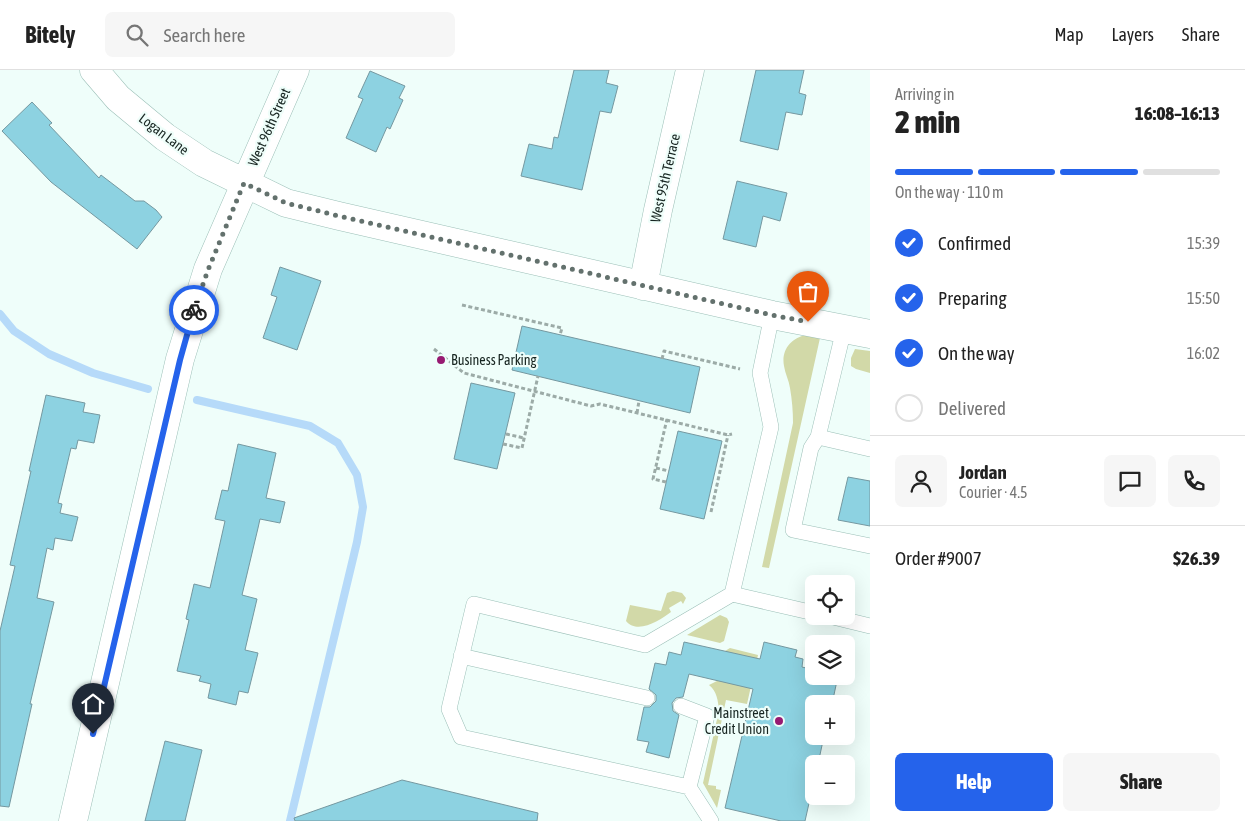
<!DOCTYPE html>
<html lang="en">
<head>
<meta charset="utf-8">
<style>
  body { margin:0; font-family:"Asap Condensed",sans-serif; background:#f6f6f6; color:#222; height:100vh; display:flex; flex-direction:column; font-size:19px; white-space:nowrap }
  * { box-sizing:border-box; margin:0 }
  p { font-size:16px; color:#767676 }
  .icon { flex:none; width:28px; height:28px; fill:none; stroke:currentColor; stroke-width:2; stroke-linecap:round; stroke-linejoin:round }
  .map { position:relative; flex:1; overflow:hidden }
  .details { display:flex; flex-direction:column; background:#fff; width:375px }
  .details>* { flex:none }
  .controls { position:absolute; left:805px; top:505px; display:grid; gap:10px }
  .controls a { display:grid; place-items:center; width:50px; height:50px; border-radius:8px; background:#fff; box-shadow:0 5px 20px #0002; font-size:25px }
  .pin { position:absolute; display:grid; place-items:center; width:42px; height:42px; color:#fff; margin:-51px -21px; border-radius:50% 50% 50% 0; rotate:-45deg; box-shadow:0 0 5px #0007 }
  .pin .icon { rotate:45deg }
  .courier { position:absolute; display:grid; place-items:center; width:50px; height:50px; margin:-25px; border:4px solid #2563eb; border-radius:50%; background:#fff; color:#222; box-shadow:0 1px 6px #0007 }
  .headline em { font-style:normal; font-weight:800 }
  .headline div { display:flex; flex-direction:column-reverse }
  .headline { display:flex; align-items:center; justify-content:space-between; height:85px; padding:0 25px }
  h1 { font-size:32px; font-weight:800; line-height:38px }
  .bar { display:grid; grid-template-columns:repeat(4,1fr); gap:8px 5px; align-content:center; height:60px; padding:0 25px }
  .bar i { height:6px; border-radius:4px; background:#e0e0e0 }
  .bar .current { background:#2563eb }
  .bar p { grid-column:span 4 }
  .line { display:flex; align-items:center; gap:12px; padding:0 25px; border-top:1px solid #e0e0e0 }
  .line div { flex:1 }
  .round { display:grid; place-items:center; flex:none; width:52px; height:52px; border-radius:8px; background:#f6f6f6 }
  ol { padding:0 25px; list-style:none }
  li { display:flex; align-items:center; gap:15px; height:55px }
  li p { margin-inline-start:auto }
  li .icon { padding:5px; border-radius:50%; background:#2563eb; color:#fff; stroke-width:4 }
  li:last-child { color:#767676 }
  li i { width:28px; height:28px; border:2px solid #e0e0e0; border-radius:50% }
  .action { display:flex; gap:10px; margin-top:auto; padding:10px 25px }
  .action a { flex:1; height:58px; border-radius:8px; background:#2563eb; color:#fff; font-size:20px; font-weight:800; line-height:58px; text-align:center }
  .action a+a { background:#f6f6f6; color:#222 }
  header { display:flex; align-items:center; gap:30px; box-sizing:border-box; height:70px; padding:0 25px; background:#fff; border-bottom:1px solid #e0e0e0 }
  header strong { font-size:24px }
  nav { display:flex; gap:28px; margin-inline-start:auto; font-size:18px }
  .search { width:350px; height:45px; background:#f6f6f6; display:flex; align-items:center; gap:12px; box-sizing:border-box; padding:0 18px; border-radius:8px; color:#767676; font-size:19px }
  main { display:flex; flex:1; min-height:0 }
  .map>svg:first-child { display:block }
  .green { fill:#d2d9a8 }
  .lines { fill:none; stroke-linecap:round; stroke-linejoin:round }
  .stream { stroke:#b6daf9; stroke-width:8 }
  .building { fill:#8dd2e1; stroke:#7598a0 }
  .service-casing { stroke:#9bbfb7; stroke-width:16 }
  .minor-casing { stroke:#9bbfb7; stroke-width:29 }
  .path { stroke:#9caba7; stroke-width:3; stroke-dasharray:4 2.5; stroke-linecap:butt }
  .service { stroke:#fff; stroke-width:15 }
  .minor { stroke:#fff; stroke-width:28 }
  .done { stroke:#63716d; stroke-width:5; stroke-dasharray:0 9 }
  .route { stroke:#2563eb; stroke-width:6 }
  .poi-dot { fill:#971a72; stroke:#effefa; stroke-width:2 }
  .labels { text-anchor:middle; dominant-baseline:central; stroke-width:4.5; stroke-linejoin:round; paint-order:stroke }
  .street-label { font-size:14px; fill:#172521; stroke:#effefa }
  .poi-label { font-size:14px; fill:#172521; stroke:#effefa; text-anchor:start }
</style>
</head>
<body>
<header>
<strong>Bitely</strong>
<div class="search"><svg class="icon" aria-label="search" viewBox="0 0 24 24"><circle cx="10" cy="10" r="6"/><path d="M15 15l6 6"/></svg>Search here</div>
<nav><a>Map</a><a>Layers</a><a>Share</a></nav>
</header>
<main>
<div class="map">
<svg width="870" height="751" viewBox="0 0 870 751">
  <rect width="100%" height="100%" fill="#effefa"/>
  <path class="green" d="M806 265 820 268 769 498 762 497 793 353C793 341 792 330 790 318 789 311 785 303 784 296 781 280 791 268 806 265Z
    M855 279 870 281V303L856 299 851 296V288Z
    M673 521 682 523 686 528 683 534 681 531 669 538 671 542C660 550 638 565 626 551L630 535 661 541 667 523Z
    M720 545 727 548 729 552 724 571 720 573 687 565Z
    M730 578 758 585 747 634 726 630 708 715 716 716V719L721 720 717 738 703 713 719 640C718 631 717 621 709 615L717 611 725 581Z"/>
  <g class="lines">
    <path class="stream" d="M0 244 14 261 49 284 93 303 148 319
      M197 330 310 356 338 373 357 405 363 437 357 472 290 751"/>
  </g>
  <path class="building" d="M574 0H609L606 13 618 16 611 43 600 41 582 120 521 106 529 74 552 79 554 67 558 68Z
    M756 0H804L799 23 806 25 802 45 786 42 778 80 740 71Z
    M370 1 405 16 399 28 403 30 390 59 387 57 376 82 346 68 363 29 358 27Z
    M32 32 52 53 49 55 99 108 101 105 135 131H144L156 140 162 147 137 179 51 112 2 61Z
    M737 111 787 123 780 151 763 146 756 177 723 169Z
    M280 197 321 211 297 280 263 268 277 227 271 225Z
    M522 256 700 297 690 343 512 300Z
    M471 313 515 323 497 399 454 389Z
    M46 325 85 333 83 342 100 345 94 373 78 370 76 379 71 378 58 433 62 434 60 443 78 447 72 471 55 468 53 480 47 478 37 528 54 532 30 634H32L9 737 0 736V561L15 496 10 495 31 401H29Z
    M678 361 722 371 704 449 660 439Z
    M238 374 276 383 266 428 285 432 280 453 260 449 258 458 242 525 257 529 245 580 258 583 248 623 239 621 236 635 208 628 211 614 199 611 201 606 177 601 189 550 186 549 194 514 210 518 225 451 215 449 222 420 228 421Z
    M848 407 870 411V456L838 450Z
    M684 572 760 589 764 572 797 580 795 587 803 589 802 597 814 600V606H838L832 634H814V666H824L818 694H814V711L805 751H781L725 738 753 619 689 604 683 627 676 628 672 633 673 641 679 645 669 688 646 682 649 672 637 670 644 637H650L656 631V625L649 619 655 593 666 595 669 582 681 585Z
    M165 671 202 680 185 751H145Z
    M402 710 538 743 537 751H295L294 748Z"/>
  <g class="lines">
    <defs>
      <path id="service" d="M772 245 760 303 771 357 732 524 814 543
        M844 259 818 367 870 379
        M818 367 811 378 793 460 870 476
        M829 546 870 556
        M461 586 647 628
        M681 636 707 646 689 717
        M711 751 689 717 461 667 449 639 474 534 645 575 732 524"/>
      <path id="minor" d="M94 0 118 28 165 67 204 93 286 133 339 146 772 245 870 264
        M643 216 658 140 690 0
        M73 751 180 289 208 199 295 0"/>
    </defs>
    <use href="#service" class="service-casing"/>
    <use href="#minor" class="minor-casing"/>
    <path class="path" d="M462 235 562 258 560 265
      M434 279 464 303 591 336 600 334 728 365 732 364
      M662 289 664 281 740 299
      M637 343 639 331
      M506 364 524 368
      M503 374 522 378 538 306
      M656 398 669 401
      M666 412 653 409 667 349
      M711 442 728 365"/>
    <use href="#service" class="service"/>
    <use href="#minor" class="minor"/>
  </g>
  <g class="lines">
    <path class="done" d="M194 240 208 200 244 113 286 133 339 146 772 245 808 252"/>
    <path class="route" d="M93 664 180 290 194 240"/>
  </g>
  <g class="poi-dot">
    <circle cx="441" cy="290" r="5"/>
    <circle cx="779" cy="651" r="5"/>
  </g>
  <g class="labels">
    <g class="street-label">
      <text transform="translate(269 57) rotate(-66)">West 96th Street</text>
      <text transform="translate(164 64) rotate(37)">Logan Lane</text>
      <text transform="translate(665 108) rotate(-77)">West 95th Terrace</text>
    </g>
    <g class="poi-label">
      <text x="451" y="290">Business Parking</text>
      <text x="769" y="643" text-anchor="end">Mainstreet<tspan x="769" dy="16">Credit Union</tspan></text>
    </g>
  </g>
</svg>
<div class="controls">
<a><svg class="icon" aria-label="locate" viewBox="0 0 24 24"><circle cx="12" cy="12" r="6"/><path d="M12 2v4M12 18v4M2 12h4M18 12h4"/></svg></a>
<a><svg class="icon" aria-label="layers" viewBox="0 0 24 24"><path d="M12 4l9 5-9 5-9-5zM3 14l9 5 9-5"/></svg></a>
<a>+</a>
<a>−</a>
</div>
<div class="pin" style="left:808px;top:252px;background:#ea580c"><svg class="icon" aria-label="bag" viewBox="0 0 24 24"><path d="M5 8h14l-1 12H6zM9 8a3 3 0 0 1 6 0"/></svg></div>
<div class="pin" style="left:93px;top:664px;background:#1f2937"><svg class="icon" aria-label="home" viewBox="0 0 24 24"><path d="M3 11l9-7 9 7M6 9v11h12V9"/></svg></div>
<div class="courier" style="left:194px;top:240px"><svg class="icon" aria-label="bike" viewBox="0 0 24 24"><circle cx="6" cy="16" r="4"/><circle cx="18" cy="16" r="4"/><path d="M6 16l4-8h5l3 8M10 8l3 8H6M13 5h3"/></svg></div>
</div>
<section class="details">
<div class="headline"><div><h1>2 min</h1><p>Arriving in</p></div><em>16:08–16:13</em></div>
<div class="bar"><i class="current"></i><i class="current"></i><i class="current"></i><i></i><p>On the way · 110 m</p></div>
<ol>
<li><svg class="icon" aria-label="check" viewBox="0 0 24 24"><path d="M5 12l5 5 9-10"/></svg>Confirmed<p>15:39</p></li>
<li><svg class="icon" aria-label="check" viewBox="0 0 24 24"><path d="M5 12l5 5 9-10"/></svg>Preparing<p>15:50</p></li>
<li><svg class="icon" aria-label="check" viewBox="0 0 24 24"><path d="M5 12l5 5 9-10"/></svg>On the way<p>16:02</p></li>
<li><i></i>Delivered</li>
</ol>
<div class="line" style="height:90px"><a class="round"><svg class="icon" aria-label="person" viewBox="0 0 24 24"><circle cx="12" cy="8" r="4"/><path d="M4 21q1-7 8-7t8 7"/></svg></a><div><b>Jordan</b><p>Courier · 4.5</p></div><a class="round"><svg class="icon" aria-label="chat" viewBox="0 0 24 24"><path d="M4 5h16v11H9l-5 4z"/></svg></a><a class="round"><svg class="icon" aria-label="phone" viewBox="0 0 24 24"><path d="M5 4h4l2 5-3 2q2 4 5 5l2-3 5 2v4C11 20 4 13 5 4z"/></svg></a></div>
<div class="line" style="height:65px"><div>Order #9007</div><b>$26.39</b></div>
<div class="action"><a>Help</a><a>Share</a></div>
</section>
</main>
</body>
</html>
